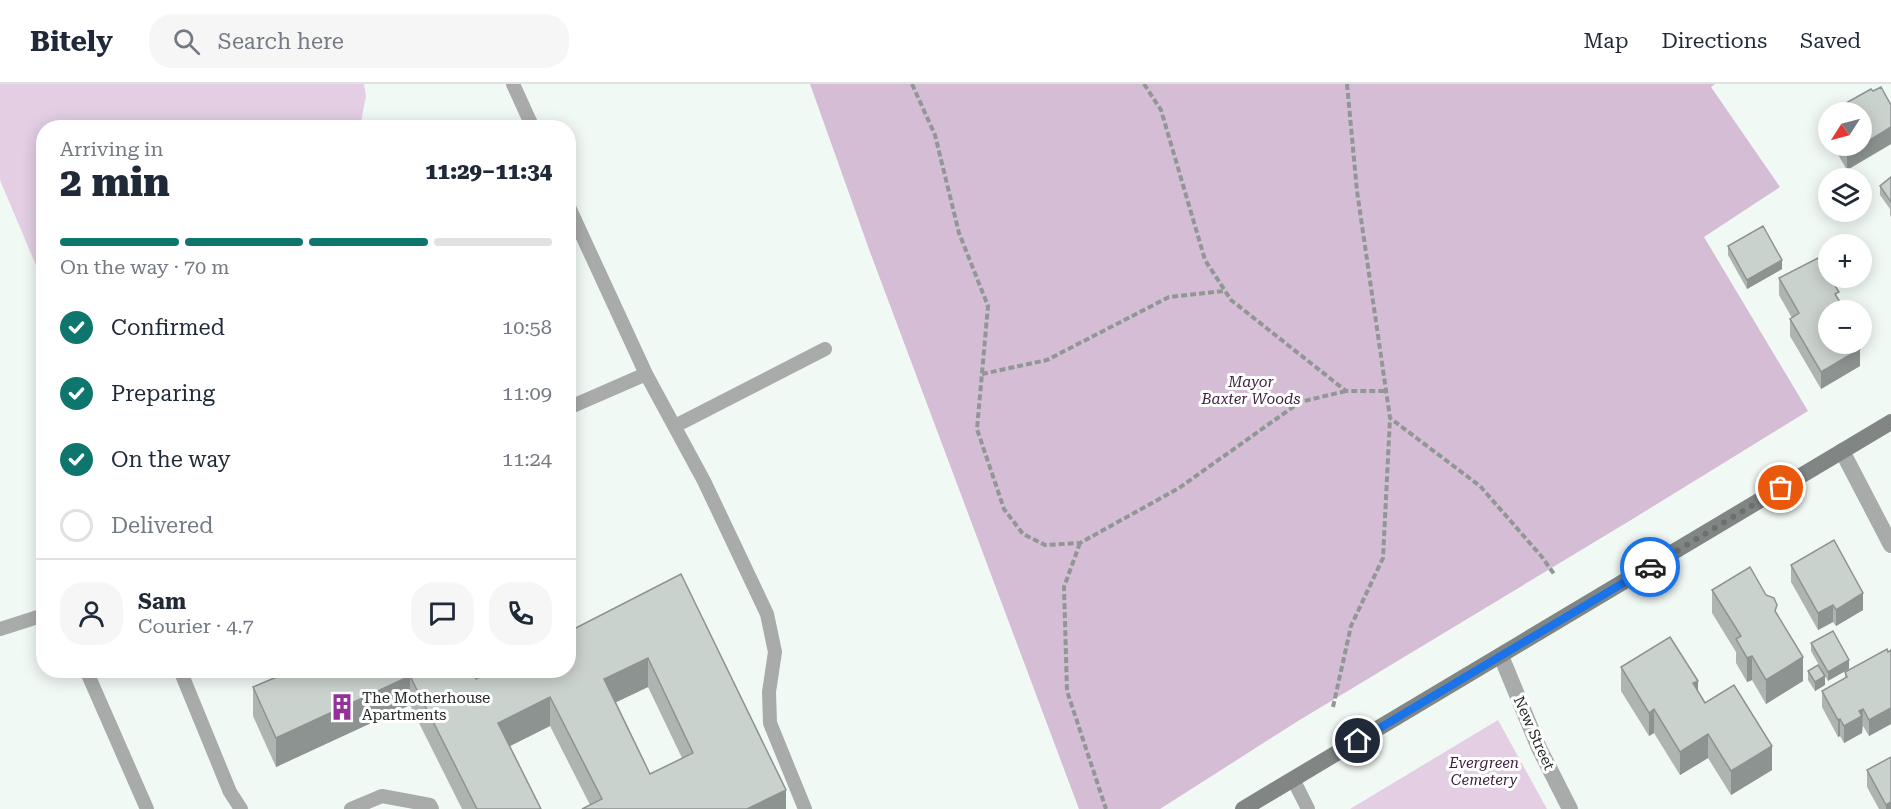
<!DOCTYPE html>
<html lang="en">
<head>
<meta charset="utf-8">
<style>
  body { margin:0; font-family:"Roboto Serif",serif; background:#f6f6f7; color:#1f2937; height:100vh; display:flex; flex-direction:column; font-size:22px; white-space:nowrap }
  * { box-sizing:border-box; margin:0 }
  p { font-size:20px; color:#747a83 }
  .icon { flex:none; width:33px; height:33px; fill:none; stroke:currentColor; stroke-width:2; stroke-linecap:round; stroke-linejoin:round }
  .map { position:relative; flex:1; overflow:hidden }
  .drawer { position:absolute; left:36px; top:36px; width:540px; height:558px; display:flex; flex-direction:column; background:#fff; border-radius:24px; box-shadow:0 3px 15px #0003 }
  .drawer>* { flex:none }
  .needle { width:39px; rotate:234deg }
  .fabs { position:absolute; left:1818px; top:18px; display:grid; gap:12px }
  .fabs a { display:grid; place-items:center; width:54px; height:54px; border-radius:50%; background:#fff; box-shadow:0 3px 15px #0003; font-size:30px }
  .pin { position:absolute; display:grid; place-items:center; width:51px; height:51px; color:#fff; margin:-26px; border:3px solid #fff; border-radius:50%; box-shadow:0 2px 6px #0007 }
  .courier { position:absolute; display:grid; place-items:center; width:60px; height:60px; margin:-30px; border:4px solid #1a73e8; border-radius:50%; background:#fff; color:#222; box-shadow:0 2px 8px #0007 }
  .overview em { font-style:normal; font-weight:800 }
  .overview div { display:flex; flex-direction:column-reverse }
  .overview { display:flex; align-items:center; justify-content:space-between; height:102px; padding:0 24px }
  h1 { font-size:39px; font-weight:800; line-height:45px }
  .bar { display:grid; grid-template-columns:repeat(4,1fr); gap:9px 6px; align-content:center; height:72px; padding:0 24px }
  .bar i { height:8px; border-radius:4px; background:#e0e1e3 }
  .bar .active { background:#0f766e }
  .bar p { grid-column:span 4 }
  .line { display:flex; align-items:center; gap:15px; padding:0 24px; border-top:2px solid #e0e1e3 }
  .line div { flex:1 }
  .round { display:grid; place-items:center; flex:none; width:63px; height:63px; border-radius:24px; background:#f6f6f7 }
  ol { padding:0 24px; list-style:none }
  li { display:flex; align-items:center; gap:18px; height:66px }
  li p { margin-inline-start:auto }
  li .icon { padding:6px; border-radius:50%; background:#0f766e; color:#fff; stroke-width:4 }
  li:last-child { color:#747a83 }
  li i { width:33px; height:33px; border:3px solid #e0e1e3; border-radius:50% }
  header { display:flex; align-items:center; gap:36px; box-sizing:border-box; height:84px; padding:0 30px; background:#fff; border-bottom:2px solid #e0e1e3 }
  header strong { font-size:28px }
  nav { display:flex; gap:33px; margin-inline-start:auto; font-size:21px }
  .search { width:420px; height:54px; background:#f6f6f7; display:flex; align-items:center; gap:15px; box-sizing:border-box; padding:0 21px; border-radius:24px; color:#747a83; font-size:22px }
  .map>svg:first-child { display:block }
  .green { fill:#e3cee3 }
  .forest { fill:#d5bdd5 }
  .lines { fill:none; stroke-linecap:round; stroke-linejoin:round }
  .path { stroke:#919794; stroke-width:4; stroke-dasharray:6 3; stroke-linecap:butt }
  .service { stroke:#a8aba9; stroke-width:14 }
  .minor { stroke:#a8aba9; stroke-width:16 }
  .secondary { stroke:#818684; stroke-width:16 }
  .wall { fill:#aeb5b0; fill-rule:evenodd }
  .shaded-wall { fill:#8d9390 }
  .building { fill:#cad2cd; stroke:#8d9390; stroke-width:1.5; fill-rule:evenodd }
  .done { stroke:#6c716f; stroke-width:6; stroke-dasharray:0 10.8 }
  .route { stroke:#1a73e8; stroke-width:8 }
  .labels { text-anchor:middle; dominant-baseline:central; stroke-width:6; stroke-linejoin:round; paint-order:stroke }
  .park-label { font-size:15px; font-style:italic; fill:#3d1d3e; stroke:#fff }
  .poi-label { font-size:15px; fill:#252827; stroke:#fff; text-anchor:start }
  .street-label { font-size:15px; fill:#252827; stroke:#fff }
</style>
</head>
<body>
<header>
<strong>Bitely</strong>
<div class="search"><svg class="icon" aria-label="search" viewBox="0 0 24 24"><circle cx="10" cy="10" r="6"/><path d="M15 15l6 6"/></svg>Search here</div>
<nav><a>Map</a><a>Directions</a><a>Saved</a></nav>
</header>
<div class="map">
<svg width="1891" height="725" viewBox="0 0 1891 725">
  <rect width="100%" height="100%" fill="#f1f9f5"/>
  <path class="green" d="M0 0H364L366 12 360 43 44 44 43 198 0 96Z
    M1498 636 1547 725H1350Z"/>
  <path class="forest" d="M810 0H1715L1711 3 1780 103 1704 153 1808 327 1631 436 1298 637 1160 725H1079L870 168Z"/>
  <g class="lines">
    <path class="path" d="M912 0 935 51 959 149 988 222 977 345 1004 425 1023 450 1045 461 1080 459 1179 404 1300 318 1346 307
      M1144 0 1161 26 1205 176 1231 216 1346 307H1386
      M1347 0 1357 107 1390 334 1480 402 1542 473 1554 490
      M982 290 1047 276 1169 213 1224 207
      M1080 459 1064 503 1067 607 1106 725
      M1333 623 1351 542 1383 474 1390 334"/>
    <path class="service" d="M513 0 533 44
      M568 121 646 290 704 397 767 530 775 568 769 608 770 639 805 725
      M568 324 646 290
      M675 342 825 265
      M0 545 44 531
      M86 586 147 725
      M180 586 230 708 241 725
      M1293 695 1308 725
      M351 725 382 712 430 721 432 725"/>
    <path class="minor" d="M1842 367 1891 461
      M1501 572 1539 664 1570 725"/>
    <path class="secondary" d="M1243 725 1891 338"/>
  </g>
  <path class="wall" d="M1891 21V60L1847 86 1833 62H1862Z
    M1828 29V53L1826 48V31Z
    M1891 93V133L1890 131V125L1880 111V102Z
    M1728 162 1782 185 1747 205 1728 171Z
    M1779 194 1828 226 1860 282 1821 305 1790 252V235L1792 234 1779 211Z
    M1791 481 1863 526 1836 542 1833 538 1818 546 1791 498Z
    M681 490 786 725 590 721 550 642 510 662 541 725H462L410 621 276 683 253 632V603L293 586 476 595ZM648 603 682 674 650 690 616 618Z
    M1712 506 1777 531 1803 597 1766 620 1752 596 1747 598 1736 579V568L1712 529Z
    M1833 547 1828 597 1825 592V601L1815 607 1808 596V587L1823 588 1811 567V559Z
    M1891 566V640L1869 652 1863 642 1862 649 1844 659 1840 652 1838 653 1822 623V607L1845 594V588Z
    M1621 583 1698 607 1705 619 1772 686 1731 711 1708 674 1680 691 1654 649 1649 652 1621 607Z
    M1867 686 1891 725H1879L1867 703Z"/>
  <path class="shaded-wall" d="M1891 43V60L1847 86V69L1862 62V61Z
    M1782 176V185L1747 205V196Z
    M1860 265V282L1821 305V288Z
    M1863 509V526L1836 542V526Z
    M1833 521V538L1818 546V529Z
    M1752 572V596L1747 598V574Z
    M1803 573V597L1766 620V596Z
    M648 574V603L604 624V595Z
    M1849 576V585L1828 597V588Z
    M410 592V621L276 683V654Z
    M1825 592V601L1815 607V598Z
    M1698 597V620L1693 599Z
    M550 613V642L498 668V639Z
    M1891 624V640L1869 652V636Z
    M1654 625V649L1649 652V629Z
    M1863 625 1862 649 1844 659V642L1859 627Z
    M1840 635V652L1838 653V636Z
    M1708 650V674L1680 691V668Z
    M1772 662V686L1731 711V687Z
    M786 706V725H747Z
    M1891 718V725H1886V721Z"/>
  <path class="building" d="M1881 3 1891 21V43L1862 61V28H1830L1871 5 1873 7Z
    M1843 62H1860L1847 69Z
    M1891 93V118L1880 102Z
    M1763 142 1782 176 1747 196 1728 162Z
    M1818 174 1828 192V194H1830L1839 208 1835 210 1845 226H1828V260H1857L1860 265 1821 288 1790 235 1799 229 1779 194Z
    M1834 456 1863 509 1836 526 1833 521 1818 529 1791 481Z
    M1750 483 1766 511 1774 514 1777 521 1775 527 1803 573 1766 596 1752 572 1747 574 1736 555 1741 552 1712 506Z
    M681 490 786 706 747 725H582L602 715 550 613 498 639 541 725H477L410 592 276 654 253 603 293 586H472L476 595 493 586H568V548ZM648 574 693 669 650 690 604 595Z
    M1833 547 1849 576 1828 588 1811 559Z
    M1670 553 1698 597 1693 599 1705 619 1734 601 1772 662 1731 687 1708 650 1680 668 1654 625 1649 629 1621 583Z
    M1887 565 1888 568 1891 566V624L1869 636 1863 625 1859 627 1862 632 1844 642 1840 635 1838 636 1822 607 1847 593 1845 588Z
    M1818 581 1825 592 1815 598 1808 587Z
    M1891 673V718L1886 721 1867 686Z"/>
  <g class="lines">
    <path class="done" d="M1650 483 1781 404"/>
    <path class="route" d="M1358 657 1650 483"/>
  </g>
  <defs>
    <symbol id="building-bare" viewBox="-9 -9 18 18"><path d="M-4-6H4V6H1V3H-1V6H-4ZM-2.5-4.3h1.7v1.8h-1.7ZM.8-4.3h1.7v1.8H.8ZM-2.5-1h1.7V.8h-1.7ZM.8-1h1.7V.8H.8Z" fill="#933198" stroke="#fff" stroke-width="2.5" paint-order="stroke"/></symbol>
  </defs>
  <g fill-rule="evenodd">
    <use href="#building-bare" x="323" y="604" width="38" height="38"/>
  </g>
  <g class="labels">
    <g class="park-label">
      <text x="1251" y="298">Mayor<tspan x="1251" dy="17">Baxter Woods</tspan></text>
      <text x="1484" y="679">Evergreen<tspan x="1484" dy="17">Cemetery</tspan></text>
    </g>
    <g class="poi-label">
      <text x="362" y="614">The Motherhouse<tspan x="362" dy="17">Apartments</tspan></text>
    </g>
    <g class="street-label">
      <text transform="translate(1534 649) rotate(66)">New Street</text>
    </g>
  </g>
</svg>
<div class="fabs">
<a><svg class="needle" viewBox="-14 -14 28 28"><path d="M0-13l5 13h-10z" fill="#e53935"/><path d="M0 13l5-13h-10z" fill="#747a83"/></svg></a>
<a><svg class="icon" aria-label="layers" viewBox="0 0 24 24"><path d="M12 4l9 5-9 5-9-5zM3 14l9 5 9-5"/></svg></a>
<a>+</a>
<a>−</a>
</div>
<div class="pin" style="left:1781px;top:404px;background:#ea580c"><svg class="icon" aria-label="bag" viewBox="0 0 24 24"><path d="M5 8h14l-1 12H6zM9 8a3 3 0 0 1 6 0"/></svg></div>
<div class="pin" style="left:1358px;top:657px;background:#1f2937"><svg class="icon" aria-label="home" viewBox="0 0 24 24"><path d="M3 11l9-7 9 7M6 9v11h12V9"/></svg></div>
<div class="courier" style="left:1650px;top:483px"><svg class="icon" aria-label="car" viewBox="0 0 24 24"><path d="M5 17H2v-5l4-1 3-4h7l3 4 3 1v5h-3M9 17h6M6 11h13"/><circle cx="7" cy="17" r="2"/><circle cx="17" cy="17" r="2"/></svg></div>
<section class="drawer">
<div class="overview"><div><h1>2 min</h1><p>Arriving in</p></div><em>11:29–11:34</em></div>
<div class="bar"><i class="active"></i><i class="active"></i><i class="active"></i><i></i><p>On the way · 70 m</p></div>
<ol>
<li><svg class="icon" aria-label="check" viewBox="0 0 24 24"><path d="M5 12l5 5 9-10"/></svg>Confirmed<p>10:58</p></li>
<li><svg class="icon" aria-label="check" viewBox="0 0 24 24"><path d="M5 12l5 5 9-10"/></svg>Preparing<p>11:09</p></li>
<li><svg class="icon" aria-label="check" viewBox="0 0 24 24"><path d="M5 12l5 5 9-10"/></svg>On the way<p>11:24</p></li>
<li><i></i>Delivered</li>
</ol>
<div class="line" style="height:108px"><a class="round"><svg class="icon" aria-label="person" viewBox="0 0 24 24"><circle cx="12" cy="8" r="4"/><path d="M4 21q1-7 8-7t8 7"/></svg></a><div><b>Sam</b><p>Courier · 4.7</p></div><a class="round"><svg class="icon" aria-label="chat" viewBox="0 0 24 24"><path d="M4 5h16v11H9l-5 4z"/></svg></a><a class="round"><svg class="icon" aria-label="phone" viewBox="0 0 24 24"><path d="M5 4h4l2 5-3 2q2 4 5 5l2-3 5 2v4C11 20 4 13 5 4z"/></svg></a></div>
</section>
</div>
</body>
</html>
